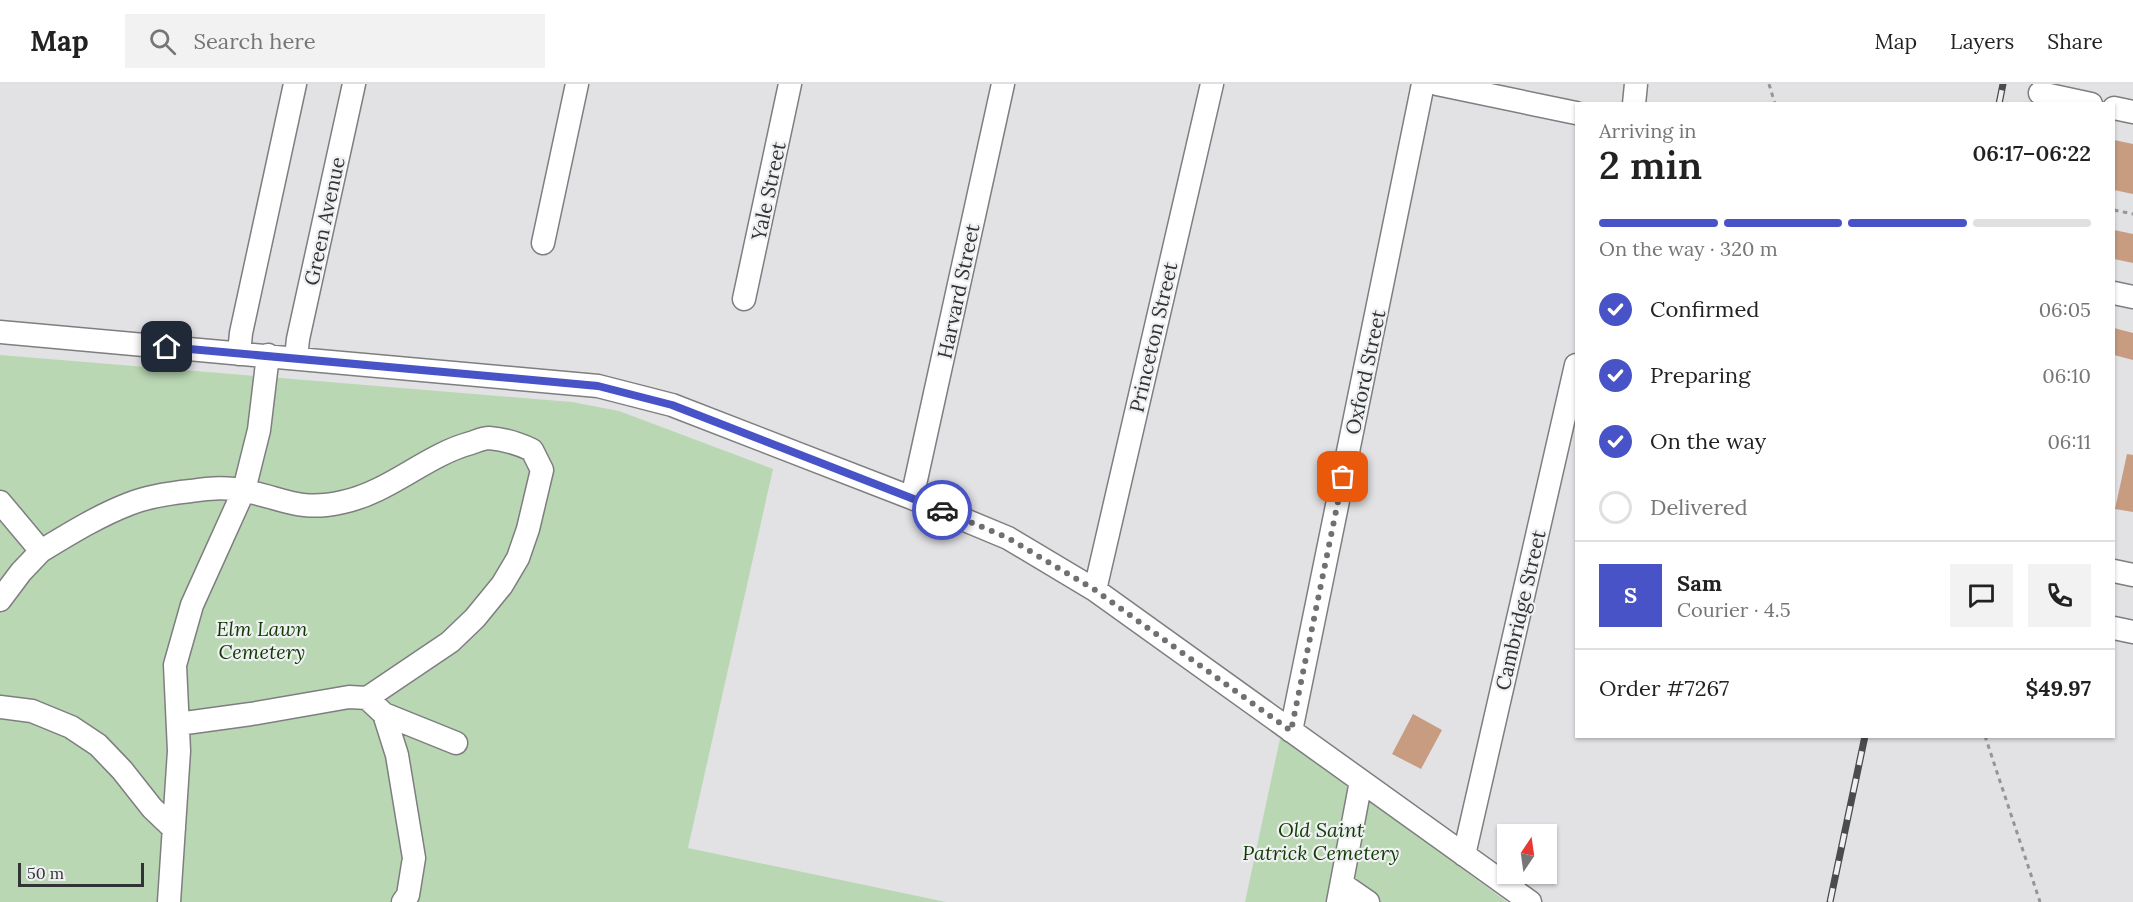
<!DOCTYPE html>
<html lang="en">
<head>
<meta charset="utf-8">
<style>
  body { margin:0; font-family:Lora,serif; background:#f2f2f2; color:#222; height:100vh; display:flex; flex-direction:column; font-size:22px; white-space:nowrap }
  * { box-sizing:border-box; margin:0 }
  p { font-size:20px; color:#767676 }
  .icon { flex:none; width:33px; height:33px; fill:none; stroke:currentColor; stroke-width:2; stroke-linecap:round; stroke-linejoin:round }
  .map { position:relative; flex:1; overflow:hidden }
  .sheet { position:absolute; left:1575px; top:18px; width:540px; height:636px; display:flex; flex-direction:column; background:#fff; border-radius:0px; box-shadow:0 2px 4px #0004 }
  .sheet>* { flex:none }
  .needle { width:39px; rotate:13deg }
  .fabs { position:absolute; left:1497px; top:740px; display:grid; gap:12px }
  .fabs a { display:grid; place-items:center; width:60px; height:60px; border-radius:0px; background:#fff; box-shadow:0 2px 4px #0004; font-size:30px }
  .scale { position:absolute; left:18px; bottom:15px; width:126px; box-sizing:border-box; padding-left:6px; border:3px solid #323334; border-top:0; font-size:16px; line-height:21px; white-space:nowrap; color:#323334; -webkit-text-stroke:4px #eff0f2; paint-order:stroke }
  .pin { position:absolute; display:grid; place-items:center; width:51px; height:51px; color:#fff; margin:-26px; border-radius:12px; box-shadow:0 3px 9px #0006 }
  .courier { position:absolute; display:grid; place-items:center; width:60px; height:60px; margin:-30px; border:4px solid #4853c8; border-radius:50%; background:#fff; color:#222; box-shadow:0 2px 8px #0007 }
  .overview em { font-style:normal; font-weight:600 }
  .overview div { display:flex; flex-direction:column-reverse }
  .overview { display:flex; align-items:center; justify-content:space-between; height:102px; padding:0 24px }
  h1 { font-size:39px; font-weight:600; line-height:45px }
  .bar { display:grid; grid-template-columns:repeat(4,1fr); gap:9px 6px; align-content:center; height:72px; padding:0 24px }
  .bar i { height:8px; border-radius:4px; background:#e0e0e0 }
  .bar .selected { background:#4853c8 }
  .bar p { grid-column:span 4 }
  .line { display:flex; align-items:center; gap:15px; padding:0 24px; border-top:2px solid #e0e0e0 }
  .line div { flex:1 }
  .round { display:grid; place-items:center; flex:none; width:63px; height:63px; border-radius:0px; background:#f2f2f2 }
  ol { padding:0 24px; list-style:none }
  li { display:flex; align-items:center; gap:18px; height:66px }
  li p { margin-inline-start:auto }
  li .icon { padding:6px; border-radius:50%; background:#4853c8; color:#fff; stroke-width:4 }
  li:last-child { color:#767676 }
  li i { width:33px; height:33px; border:3px solid #e0e0e0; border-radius:50% }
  header { display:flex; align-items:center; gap:36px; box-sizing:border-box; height:84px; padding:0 30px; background:#fff; border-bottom:2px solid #e0e0e0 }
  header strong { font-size:28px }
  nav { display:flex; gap:33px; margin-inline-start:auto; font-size:21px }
  .search { width:420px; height:54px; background:#f2f2f2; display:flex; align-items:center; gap:15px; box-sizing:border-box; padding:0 21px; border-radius:0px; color:#767676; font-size:22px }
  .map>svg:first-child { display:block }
  .green { fill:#bad7b3 }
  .building { fill:#c79c80 }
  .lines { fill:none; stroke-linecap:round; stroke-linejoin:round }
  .minor-casing { stroke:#7e7e81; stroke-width:25 }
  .path { stroke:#959597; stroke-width:3; stroke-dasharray:4.5 4.5; stroke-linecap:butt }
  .minor { stroke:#fff; stroke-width:22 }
  .rail-casing { stroke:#4a4b4c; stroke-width:7 }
  .rail { stroke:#eff0f2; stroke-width:4.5; stroke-dasharray:14; stroke-linecap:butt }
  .done { stroke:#707072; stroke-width:6; stroke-dasharray:0 10.8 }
  .route { stroke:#4853c8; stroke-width:8 }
  .labels { text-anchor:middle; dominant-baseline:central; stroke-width:4.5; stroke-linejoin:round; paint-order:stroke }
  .street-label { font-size:20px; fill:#323334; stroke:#eff0f2 }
  .park-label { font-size:20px; font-style:italic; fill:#113b04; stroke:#eff0f2 }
</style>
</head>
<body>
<header>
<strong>Map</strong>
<div class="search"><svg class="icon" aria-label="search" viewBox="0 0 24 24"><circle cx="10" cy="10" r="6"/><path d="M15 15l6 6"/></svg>Search here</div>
<nav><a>Map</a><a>Layers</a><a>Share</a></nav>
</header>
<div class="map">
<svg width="2133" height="818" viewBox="0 0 2133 818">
  <rect width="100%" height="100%" fill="#e2e2e5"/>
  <path class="green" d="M0 271 572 318 619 327 773 385 688 764 946 818H0Z
    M1281 650 1507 818H1245Z"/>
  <path class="building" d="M2114 56 2133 60V110L2114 106Z
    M2114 146 2133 150V179L2114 175Z
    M2114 244 2133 249V276L2114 271Z
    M2127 370 2133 371V428L2115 425Z
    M1413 630 1442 646 1421 685 1392 670Z"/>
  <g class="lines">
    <defs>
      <path id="minor" d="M1437 0 1576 29
        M2040 9 2091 20
        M1634 20 1636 0
        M2114 24 2133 28
        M543 159 577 0
        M2114 209 2133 213
        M744 215 790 0
        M0 248 598 302 672 321 912 414 1008 454 1095 506 1530 818
        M239 270 241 249 295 0
        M296 274 298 255 354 0
        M912 414 1003 0
        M0 418 41 467C69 450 98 432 129 420 149 412 171 409 191 407 208 404 229 403 246 407 285 415 300 428 343 418 390 408 426 371 471 359 477 357 483 354 489 354 504 355 519 360 532 366L542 386 528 445 518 474 502 501 475 534 450 558 367 614
        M2114 487 2133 491
        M1095 506 1212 0
        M0 516 21 488 41 467
        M2114 544 2133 548
        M0 623 32 627 71 643 98 661 122 686 152 724 174 745
        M384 630 456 659
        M178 640 251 630 349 613 367 614 384 630 397 671 414 774 408 811 403 818
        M1291 647 1423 0
        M1464 771 1576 281
        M1342 800 1368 818
        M169 818 179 667 175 581 192 521 244 406 259 346 268 271
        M1338 818 1361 697"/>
    </defs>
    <use href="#minor" class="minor-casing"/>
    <path class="path" d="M1769 0 1775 20
      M2114 126 2133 130
      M1985 652 2040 818"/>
    <use href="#minor" class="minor"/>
    <defs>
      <path id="rail" d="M1999 20 2003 0
        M1830 818 1865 652"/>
    </defs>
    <use href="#rail" class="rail-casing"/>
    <use href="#rail" class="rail"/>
  </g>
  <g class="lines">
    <path class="done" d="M942 426 1008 454 1095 506 1291 647 1343 393"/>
    <path class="route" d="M167 263 598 302 672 321 942 426"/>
  </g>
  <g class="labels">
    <g class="street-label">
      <text transform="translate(768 107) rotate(-78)">Yale Street</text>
      <text transform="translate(324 137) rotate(-78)">Green Avenue</text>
      <text transform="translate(958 207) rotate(-78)">Harvard Street</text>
      <text transform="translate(1153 253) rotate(-77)">Princeton Street</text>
      <text transform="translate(1365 288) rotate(-78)">Oxford Street</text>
      <text transform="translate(1520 526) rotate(-77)">Cambridge Street</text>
    </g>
    <g class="park-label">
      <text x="262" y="544">Elm Lawn<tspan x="262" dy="23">Cemetery</tspan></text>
      <text x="1321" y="745">Old Saint<tspan x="1321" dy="23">Patrick Cemetery</tspan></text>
    </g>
  </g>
</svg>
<div class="fabs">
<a><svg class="needle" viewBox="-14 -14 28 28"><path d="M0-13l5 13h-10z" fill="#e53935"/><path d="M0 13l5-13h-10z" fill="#767676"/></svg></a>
</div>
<div class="scale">50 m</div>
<div class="pin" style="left:1343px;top:393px;background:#ea580c"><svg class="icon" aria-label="bag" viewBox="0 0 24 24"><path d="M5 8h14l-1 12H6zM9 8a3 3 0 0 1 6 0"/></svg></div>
<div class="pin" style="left:167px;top:263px;background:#1f2937"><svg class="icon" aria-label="home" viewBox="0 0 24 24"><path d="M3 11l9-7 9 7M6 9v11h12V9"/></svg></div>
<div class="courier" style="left:942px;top:426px"><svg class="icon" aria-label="car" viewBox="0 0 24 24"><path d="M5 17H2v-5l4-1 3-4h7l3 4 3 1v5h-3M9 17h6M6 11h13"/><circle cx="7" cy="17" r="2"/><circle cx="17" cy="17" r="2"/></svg></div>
<section class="sheet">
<div class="overview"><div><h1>2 min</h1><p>Arriving in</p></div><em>06:17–06:22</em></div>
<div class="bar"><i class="selected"></i><i class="selected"></i><i class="selected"></i><i></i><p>On the way · 320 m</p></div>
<ol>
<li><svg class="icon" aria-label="check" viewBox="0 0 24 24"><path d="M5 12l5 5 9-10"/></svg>Confirmed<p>06:05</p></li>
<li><svg class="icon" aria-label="check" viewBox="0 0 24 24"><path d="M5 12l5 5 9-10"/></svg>Preparing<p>06:10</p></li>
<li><svg class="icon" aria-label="check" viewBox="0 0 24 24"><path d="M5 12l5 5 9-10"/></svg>On the way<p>06:11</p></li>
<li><i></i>Delivered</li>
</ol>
<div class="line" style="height:108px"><b class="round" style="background:#4853c8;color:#fff">S</b><div><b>Sam</b><p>Courier · 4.5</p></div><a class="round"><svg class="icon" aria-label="chat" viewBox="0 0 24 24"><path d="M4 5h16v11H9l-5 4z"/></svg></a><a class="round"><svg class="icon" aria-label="phone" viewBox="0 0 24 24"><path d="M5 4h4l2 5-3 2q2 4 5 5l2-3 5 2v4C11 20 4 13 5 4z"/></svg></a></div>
<div class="line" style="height:78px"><div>Order #7267</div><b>$49.97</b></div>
</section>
</div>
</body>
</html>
